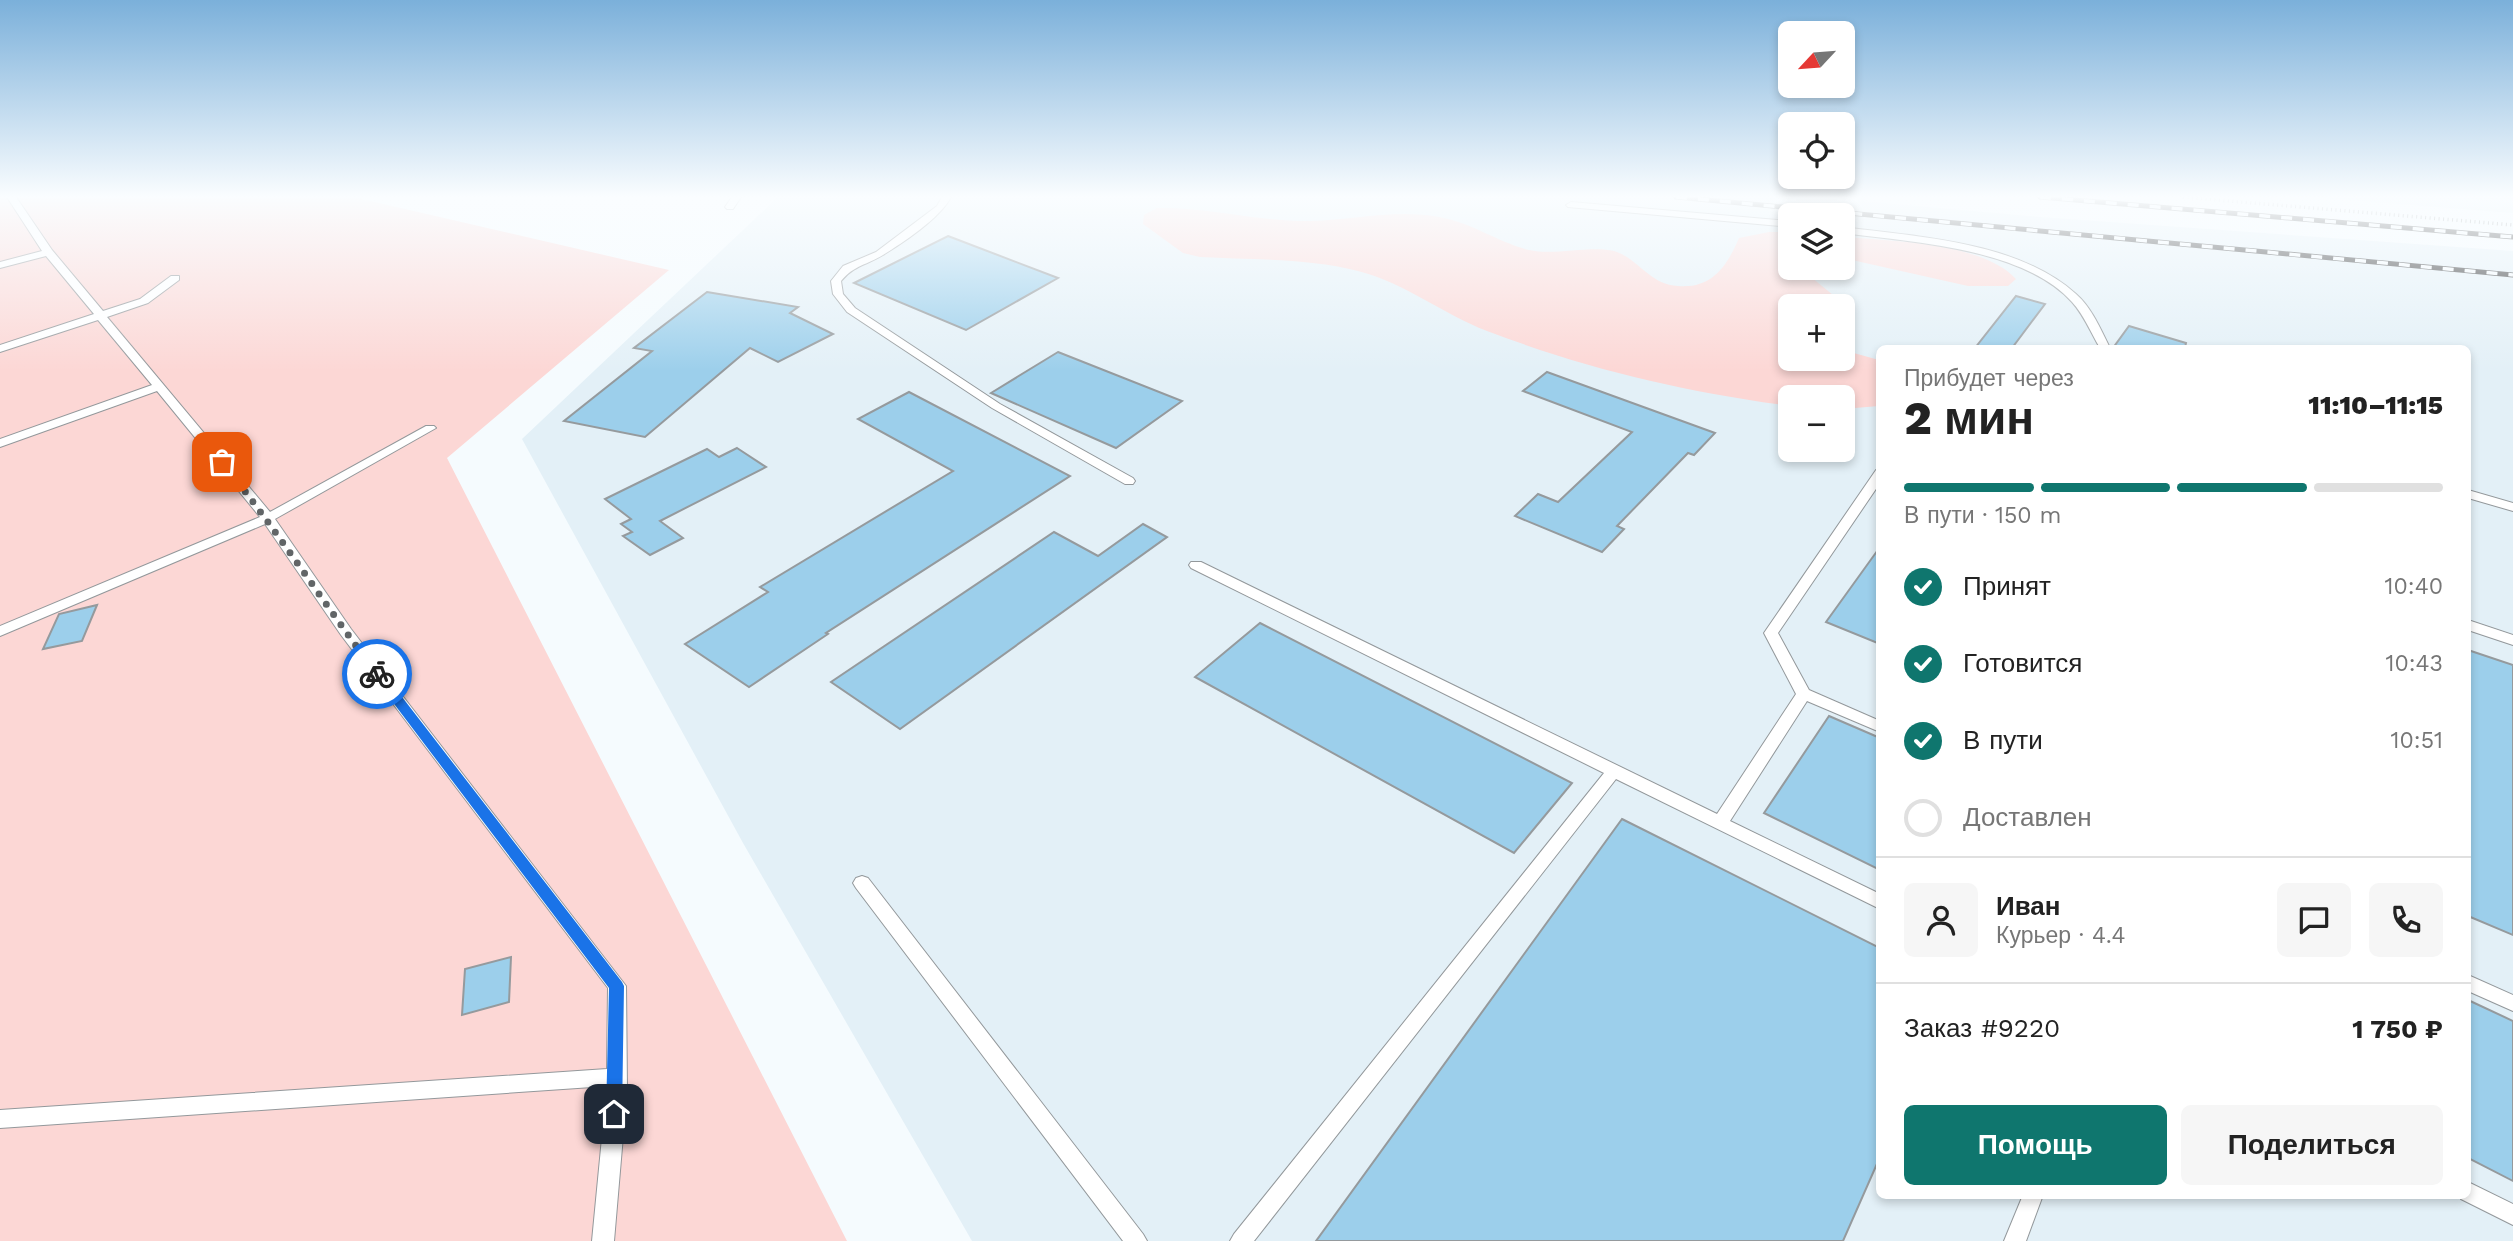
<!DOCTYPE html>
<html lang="ru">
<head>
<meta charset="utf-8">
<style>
  body { margin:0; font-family:"Work Sans",sans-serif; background:#f6f6f6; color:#222; height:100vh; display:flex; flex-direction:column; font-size:26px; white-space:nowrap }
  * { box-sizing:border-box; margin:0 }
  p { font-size:23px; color:#767676 }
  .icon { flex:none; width:38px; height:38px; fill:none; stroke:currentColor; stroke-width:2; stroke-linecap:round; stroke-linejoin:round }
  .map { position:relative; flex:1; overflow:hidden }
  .drawer { position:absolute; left:1876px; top:345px; width:595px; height:854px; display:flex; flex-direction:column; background:#fff; border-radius:10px; box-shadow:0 4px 10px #0003 }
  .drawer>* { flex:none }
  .needle { width:46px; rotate:244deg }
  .tools { position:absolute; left:1778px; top:21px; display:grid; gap:14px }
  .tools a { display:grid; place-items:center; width:77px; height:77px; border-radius:10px; background:#fff; box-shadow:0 4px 10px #0003; font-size:35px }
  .pin { position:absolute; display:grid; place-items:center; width:60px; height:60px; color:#fff; margin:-30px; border-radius:14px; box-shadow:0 4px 10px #0006 }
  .courier { position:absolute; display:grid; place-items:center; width:70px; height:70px; margin:-35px; border:5px solid #1a73e8; border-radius:50%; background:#fff; color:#222; box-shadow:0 2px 9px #0007 }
  .headline em { font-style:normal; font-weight:800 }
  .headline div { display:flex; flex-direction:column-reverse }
  .headline { display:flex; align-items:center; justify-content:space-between; height:119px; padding:0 28px }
  h1 { font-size:46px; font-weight:800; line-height:52px }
  .bar { display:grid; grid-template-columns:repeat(4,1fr); gap:10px 7px; align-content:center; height:84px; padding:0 28px }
  .bar i { height:9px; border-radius:5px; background:#e0e0e0 }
  .bar .on { background:#0f766e }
  .bar p { grid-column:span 4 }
  .line { display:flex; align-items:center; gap:18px; padding:0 28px; border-top:2px solid #e0e0e0 }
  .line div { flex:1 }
  .round { display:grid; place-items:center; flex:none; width:74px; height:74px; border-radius:10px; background:#f6f6f6 }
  ol { padding:0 28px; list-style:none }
  li { display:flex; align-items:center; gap:21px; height:77px }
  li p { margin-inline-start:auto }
  li .icon { padding:7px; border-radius:50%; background:#0f766e; color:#fff; stroke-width:4 }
  li:last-child { color:#767676 }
  li i { width:38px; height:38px; border:4px solid #e0e0e0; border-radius:50% }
  .primary-button { display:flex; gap:14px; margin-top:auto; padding:14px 28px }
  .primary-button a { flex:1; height:80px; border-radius:10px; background:#0f766e; color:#fff; font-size:28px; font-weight:800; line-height:80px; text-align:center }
  .primary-button a+a { background:#f6f6f6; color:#222 }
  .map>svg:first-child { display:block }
  .built { fill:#e3f0f7; fill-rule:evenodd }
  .green { fill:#fcd7d5 }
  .building { fill:#9ccfeb; stroke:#959a9d; stroke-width:2 }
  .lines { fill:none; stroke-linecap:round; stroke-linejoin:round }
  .lane-casing { stroke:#93989b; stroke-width:2 }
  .path { stroke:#808486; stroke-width:3.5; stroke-dasharray:1 3.5; stroke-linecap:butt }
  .lane { fill:#fff; fill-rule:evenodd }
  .rail-casing { stroke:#2c2e30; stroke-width:5 }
  .rail { stroke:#f5fbfe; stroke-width:3.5; stroke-dasharray:11; stroke-linecap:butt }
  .route { fill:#1a73e8 }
  .done { stroke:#616567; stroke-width:7; stroke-dasharray:0 12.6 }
</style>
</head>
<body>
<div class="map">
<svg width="2513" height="1241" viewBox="0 0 2513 1241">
  <rect width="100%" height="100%" fill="#f5fbfe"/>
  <path class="built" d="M778 197H1817L2040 217 2513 251V1241H972L743 843 522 439ZM1790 215H1843V268H1790ZM1790 306H1843V359H1790ZM1880 348H2468V1195H1880ZM1790 397H1843V450H1790Z
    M2310 197H2513V213Z"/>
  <path class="green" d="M0 197H353L669 270 447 458 847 1241H0Z
    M1157 208C1208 207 1260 222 1311 221 1354 220 1395 209 1439 217 1473 223 1497 242 1529 250 1554 256 1591 245 1614 251 1638 258 1650 285 1678 286 1712 289 1727 266 1739 238L1769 232H1790V268H1807L1811 277 1833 295 1827 306H1790V359H1843V350L1879 360V406L1843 409V397H1790V406C1682 391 1590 370 1487 331 1443 314 1405 283 1358 271 1307 258 1252 260 1200 257L1183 253 1143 224 1144 215Z
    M1843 237C1891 241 1982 242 2016 279L2008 286H1968L1843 258Z"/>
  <path class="building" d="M948 236 1058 278 966 330 854 283Z
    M707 292 798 307 790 313 833 334 778 362 750 348 645 437 564 421 652 351 634 348Z
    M2016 296 2045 304 2012 348H1975Z
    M2129 326 2186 343 2185 348H2113Z
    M1058 352 1182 401 1116 448 991 393Z
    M1547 372 1715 433 1694 455 1688 453 1617 526 1624 529 1602 552 1515 516 1538 494 1558 502 1632 432 1523 391Z
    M909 392 1070 476 826 633 828 634 749 687 685 644 768 592 760 587 953 471 858 419Z
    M737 448 766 467 660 521 683 538 650 555 623 536 632 532 621 524 631 519 605 499 707 449 719 457Z
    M1143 524 1167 537 900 729 831 682 1054 532 1098 556Z
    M1880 547V644L1826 622Z
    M97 605 82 641 43 649 59 614Z
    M1260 623 1572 783 1514 853 1195 677Z
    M2468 650 2513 665V935L2468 916Z
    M1829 716 1880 738V870L1764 813Z
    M1622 819 1880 948V1157L1843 1241H1316Z
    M511 957 509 1002 462 1015 465 969Z
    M2468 1000 2513 1021V1181L2468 1158Z"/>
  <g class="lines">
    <defs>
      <path id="lane" d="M7 197H16L52 250 103 311 140 299 171 276H179V280L148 303 107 317 270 512 426 426H434L436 428 275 519 351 629 626 986 627 1089 614 1241H592L607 1086 0 1128V1110L607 1069 608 988 341 635 265 524 0 636V626L260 517 157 391 0 447V439L152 385 98 320 0 352V345L94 314 46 256 0 268V262L42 251Z
        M732 197H741L733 209H727L725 207Z
        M942 197H951C940 218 904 242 883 255 867 265 854 265 841 281L843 294 855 308 1000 404 1133 478 1135 481 1133 484H1125L992 408 847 312 833 294 831 281 843 266 876 252 937 206Z
        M1571 202 1790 221V227L1568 207 1566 205Z
        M1843 227C1918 237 2017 241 2076 294 2092 308 2101 330 2110 348H2100C2091 333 2084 315 2072 302 2024 248 1911 242 1843 233Z
        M1880 469V483L1778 633 1809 690 1880 721V732L1807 701 1730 821 1880 894V909L1616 779 1254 1241H1230L1234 1234 1604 773 1191 568 1189 565 1191 562H1201L1717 814 1796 694 1764 633 1876 470Z
        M2468 490 2513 503V511L2468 498Z
        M2468 620 2513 635V645L2468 630Z
        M862 876 868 878 1143 1234 1147 1241H1123L856 888 853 883 856 878Z
        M2468 975 2513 995V1011L2468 991Z
        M2468 1182 2513 1204V1225L2461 1199 2459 1195H2468Z
        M2023 1195H2043L2026 1241H2004Z"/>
    </defs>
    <use href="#lane" class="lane-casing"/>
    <path class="path" d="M2183 197 2513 225"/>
    <use href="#lane" class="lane"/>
    <defs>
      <path id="rail" d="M1676 197 2513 275
        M2040 197 2513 237"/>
    </defs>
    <use href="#rail" class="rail-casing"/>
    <use href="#rail" class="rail"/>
  </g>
  <linearGradient id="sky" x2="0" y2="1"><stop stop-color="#7bb0da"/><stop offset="0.53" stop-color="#fafdff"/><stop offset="1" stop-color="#fafdff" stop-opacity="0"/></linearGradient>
  <rect width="2513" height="371" fill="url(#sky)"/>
  <path class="route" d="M377 670 382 671 622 982 624 986 622 1114 620 1120 614 1122 609 1120 606 1114 609 988 373 676 372 674Z"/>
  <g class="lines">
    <path class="done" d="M222 462C277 530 324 604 377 674"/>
  </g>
</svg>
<div class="tools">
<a><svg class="needle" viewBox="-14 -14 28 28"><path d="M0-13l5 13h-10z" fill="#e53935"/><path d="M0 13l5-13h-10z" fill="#767676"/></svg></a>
<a><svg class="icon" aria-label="locate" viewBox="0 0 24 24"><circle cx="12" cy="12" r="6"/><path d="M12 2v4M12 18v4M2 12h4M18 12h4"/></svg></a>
<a><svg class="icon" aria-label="layers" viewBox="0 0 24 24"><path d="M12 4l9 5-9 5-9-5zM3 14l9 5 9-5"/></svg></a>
<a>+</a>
<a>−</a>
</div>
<div class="pin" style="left:222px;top:462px;background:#ea580c"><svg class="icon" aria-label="bag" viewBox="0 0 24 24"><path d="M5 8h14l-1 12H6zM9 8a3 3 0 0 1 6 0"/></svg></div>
<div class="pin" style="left:614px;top:1114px;background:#1f2937"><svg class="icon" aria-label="home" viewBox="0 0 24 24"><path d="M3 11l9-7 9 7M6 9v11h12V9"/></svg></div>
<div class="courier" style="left:377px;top:674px"><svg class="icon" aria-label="bike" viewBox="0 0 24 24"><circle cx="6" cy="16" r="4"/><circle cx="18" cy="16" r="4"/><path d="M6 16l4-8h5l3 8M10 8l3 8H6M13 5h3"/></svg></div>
<section class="drawer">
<div class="headline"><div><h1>2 мин</h1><p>Прибудет через</p></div><em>11:10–11:15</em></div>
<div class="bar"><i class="on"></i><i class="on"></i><i class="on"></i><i></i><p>В пути · 150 m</p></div>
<ol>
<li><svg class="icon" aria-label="check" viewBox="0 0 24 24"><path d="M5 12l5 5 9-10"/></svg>Принят<p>10:40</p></li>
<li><svg class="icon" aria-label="check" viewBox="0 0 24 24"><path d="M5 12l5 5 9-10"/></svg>Готовится<p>10:43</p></li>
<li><svg class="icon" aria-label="check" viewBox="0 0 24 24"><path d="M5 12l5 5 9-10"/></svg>В пути<p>10:51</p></li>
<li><i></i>Доставлен</li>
</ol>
<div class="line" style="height:126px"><a class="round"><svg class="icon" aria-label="person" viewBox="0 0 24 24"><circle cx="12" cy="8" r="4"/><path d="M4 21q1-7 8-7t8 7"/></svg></a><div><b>Иван</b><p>Курьер · 4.4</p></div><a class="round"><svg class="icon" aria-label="chat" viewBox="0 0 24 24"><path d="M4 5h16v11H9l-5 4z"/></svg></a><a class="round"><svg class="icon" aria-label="phone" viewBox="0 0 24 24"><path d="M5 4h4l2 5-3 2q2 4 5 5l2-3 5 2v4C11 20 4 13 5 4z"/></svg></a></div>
<div class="line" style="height:91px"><div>Заказ #9220</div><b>1 750 ₽</b></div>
<div class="primary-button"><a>Помощь</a><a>Поделиться</a></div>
</section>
</div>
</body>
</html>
